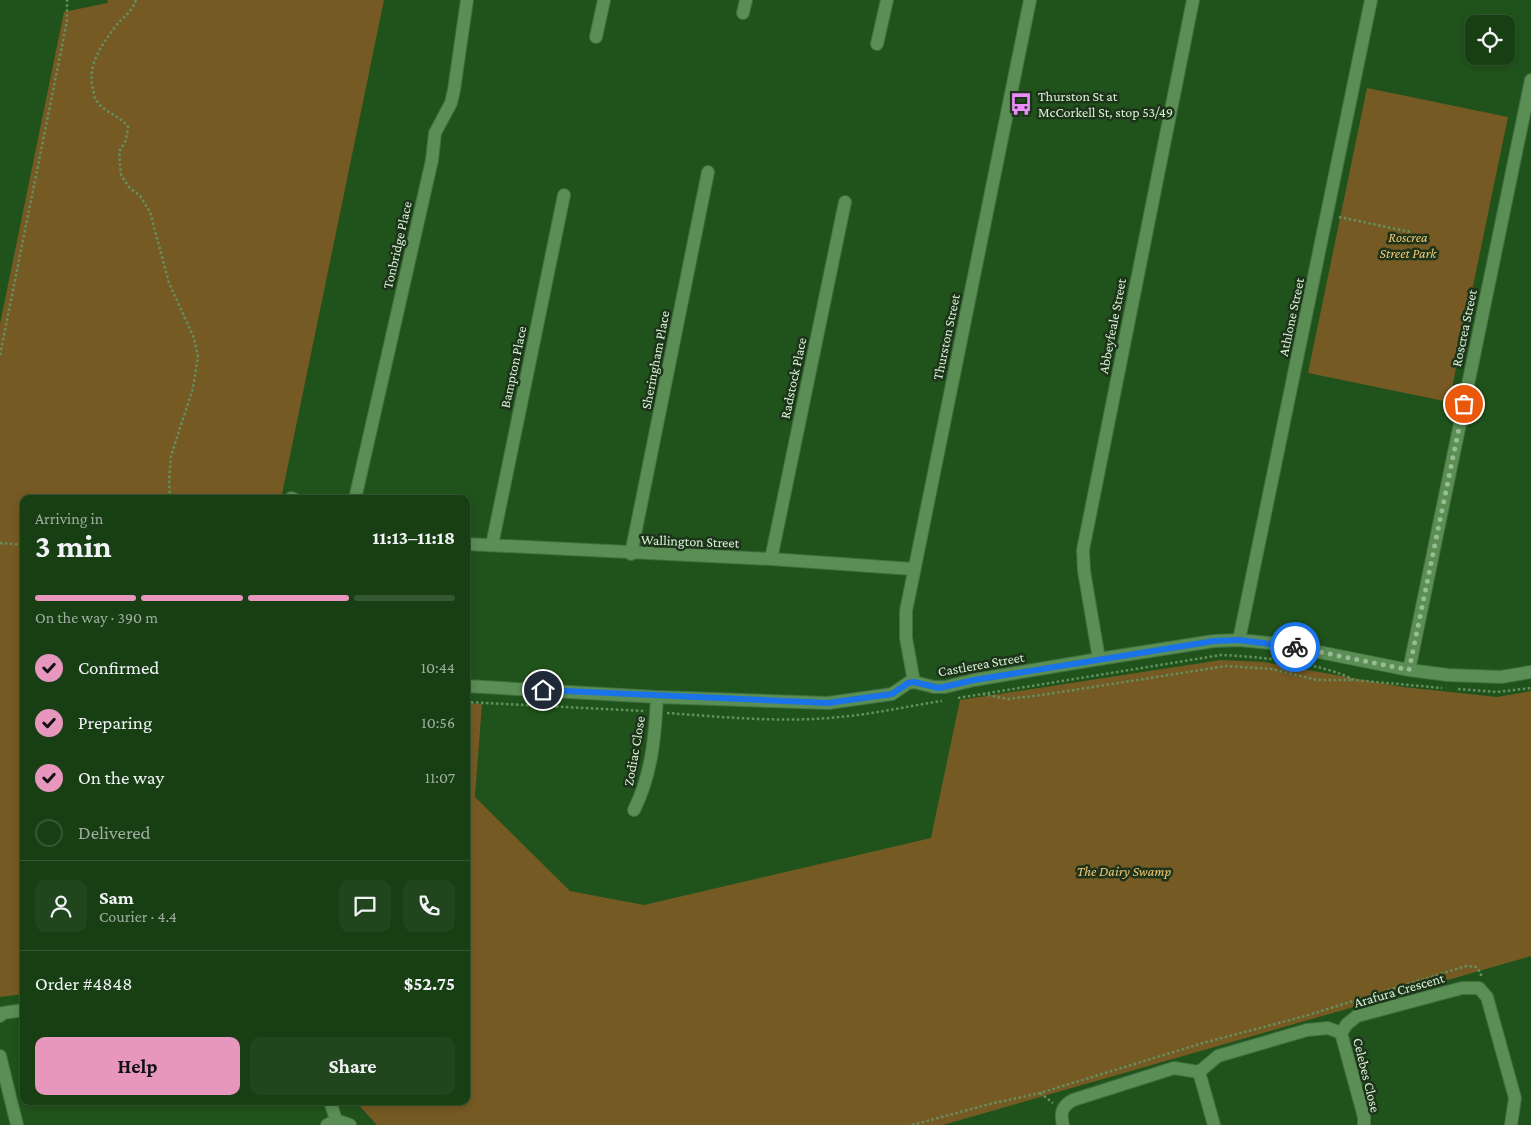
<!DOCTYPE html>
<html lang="en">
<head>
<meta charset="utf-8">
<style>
  body { margin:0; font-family:"Crimson Pro",serif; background:#21451d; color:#f1f3f6; height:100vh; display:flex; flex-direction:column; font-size:19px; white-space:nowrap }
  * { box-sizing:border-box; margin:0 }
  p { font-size:16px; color:#9faea0 }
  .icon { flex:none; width:28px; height:28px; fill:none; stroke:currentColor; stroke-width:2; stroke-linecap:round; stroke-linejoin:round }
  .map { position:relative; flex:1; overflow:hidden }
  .sheet { position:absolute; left:20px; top:495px; width:450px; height:610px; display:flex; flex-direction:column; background:#183e14; border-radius:10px; box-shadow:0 2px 8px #0003,0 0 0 1px #365734 }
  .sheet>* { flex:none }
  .buttons { position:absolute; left:1465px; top:15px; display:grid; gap:10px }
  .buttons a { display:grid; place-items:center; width:50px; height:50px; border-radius:10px; background:#183e14; box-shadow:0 2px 8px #0003,0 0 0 1px #365734; font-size:25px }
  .pin { position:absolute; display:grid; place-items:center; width:42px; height:42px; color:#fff; margin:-21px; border:2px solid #fff; border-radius:50%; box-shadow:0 1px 5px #0007 }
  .courier { position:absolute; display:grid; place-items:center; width:50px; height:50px; margin:-25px; border:4px solid #1a73e8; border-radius:50%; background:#fff; color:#222; box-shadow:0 1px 6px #0007 }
  .overview em { font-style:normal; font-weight:700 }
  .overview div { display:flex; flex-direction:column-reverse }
  .overview { display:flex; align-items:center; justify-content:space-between; height:85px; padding:0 15px }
  h1 { font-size:32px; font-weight:700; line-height:38px }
  .bar { display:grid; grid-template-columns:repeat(4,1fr); gap:8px 5px; align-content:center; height:60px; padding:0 15px }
  .bar i { height:6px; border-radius:4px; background:#365734 }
  .bar .on { background:#e797bd }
  .bar p { grid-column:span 4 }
  .line { display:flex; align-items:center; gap:12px; padding:0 15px; border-top:1px solid #365734 }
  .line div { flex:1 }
  .round { display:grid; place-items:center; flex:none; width:52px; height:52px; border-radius:10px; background:#21451d }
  ol { padding:0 15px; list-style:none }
  li { display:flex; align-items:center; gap:15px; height:55px }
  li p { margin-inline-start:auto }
  li .icon { padding:5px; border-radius:50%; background:#e797bd; color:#111; stroke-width:4 }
  li:last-child { color:#9faea0 }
  li i { width:28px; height:28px; border:2px solid #365734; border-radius:50% }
  .cta { display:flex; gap:10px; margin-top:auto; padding:10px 15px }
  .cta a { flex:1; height:58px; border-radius:10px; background:#e797bd; color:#111; font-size:20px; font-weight:700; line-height:58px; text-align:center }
  .cta a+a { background:#21451d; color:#f1f3f6 }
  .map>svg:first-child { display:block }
  .green { fill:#765a23 }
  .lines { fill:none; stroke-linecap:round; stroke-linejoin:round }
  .minor-casing { stroke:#407040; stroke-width:14 }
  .path { stroke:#648f60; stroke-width:2.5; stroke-dasharray:2.5 2.5; stroke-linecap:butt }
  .minor { stroke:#5a8e54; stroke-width:12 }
  .done { stroke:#97bb93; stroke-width:5; stroke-dasharray:0 9 }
  .route { stroke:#1a73e8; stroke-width:6 }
  .labels { text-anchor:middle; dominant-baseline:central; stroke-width:5; stroke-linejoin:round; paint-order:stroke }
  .poi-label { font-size:14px; fill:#d7f3d4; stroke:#1d331a; text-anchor:start }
  .park-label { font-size:14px; font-style:italic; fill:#f4c772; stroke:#1d331a }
  .street-label { font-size:14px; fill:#d7f3d4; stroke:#1d331a }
</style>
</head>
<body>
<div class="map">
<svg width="1531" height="1125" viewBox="0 0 1531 1125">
  <rect width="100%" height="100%" fill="#20531b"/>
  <path class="green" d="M108 0H384L281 499H24V994L0 997V324L64 12 107 3Z
    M1367 88 1508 117 1449 402 1308 373Z
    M1221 660 1263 662 1403 687 1497 697 1531 691V956L943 1125H377L355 1101H466V703L482 704 475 797 570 891 644 905 931 838 960 700Z"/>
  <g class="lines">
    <defs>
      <path id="minor" d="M743 13 746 0
        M596 37 604 0
        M877 44 887 0
        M291 498 294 499
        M355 499 432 160 435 133 451 103 454 90 467 0
        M466 544 771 559 913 569
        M492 545 564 195
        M631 554 708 172
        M771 559 845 202
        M1239 640 1371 0
        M1099 659 1084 571 1083 550 1193 0
        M1409 670 1531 80
        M914 682 906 638V611L1030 0
        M466 686 657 697 828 703 892 694 908 683 914 682 934 687H945L974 680 1099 659 1214 641 1239 640 1279 644 1409 670 1448 675 1501 677 1531 672
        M634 810C652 774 655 736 657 697
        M0 1016 3 1013 24 1010
        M1341 1033 1364 1117V1125
        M0 1056 17 1125
        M1199 1072 1214 1125
        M330 1101 336 1120
        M327 1125 336 1120 350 1125
        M1063 1125C1060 1113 1062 1106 1073 1100L1174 1068 1199 1072 1218 1056 1307 1030 1328 1028 1341 1033 1347 1024 1357 1016 1462 988H1479L1487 997 1515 1098 1511 1125"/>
    </defs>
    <use href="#minor" class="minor-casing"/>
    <path class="path" d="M136 0C131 14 123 16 115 27 101 46 87 65 93 89 94 92 94 98 96 100 104 113 120 115 128 127L126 140 119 152 121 175 129 187 140 196 150 212 169 283 194 338 198 357 193 388 171 456 169 480 170 499
      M1339 217 1411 232
      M0 355 67 21V0
      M249 499 259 496 280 497
      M0 543 24 545
      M1458 689 1497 692 1531 688
      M983 694 1007 699 1042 695 1226 666 1272 669 1317 680H1353
      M958 698 1221 655C1260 657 1320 662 1354 680L1442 688
      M466 702 644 711
      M667 713C724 717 783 723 840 717 874 714 908 706 942 701
      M1040 1093 1053 1103
      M912 1125 990 1104 1040 1093 1203 1043 1305 1016 1466 966 1476 967 1481 973V977"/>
    <use href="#minor" class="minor"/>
  </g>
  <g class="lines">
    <path class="done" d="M1295 647 1409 670 1464 404"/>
    <path class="route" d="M543 690 828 703 892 694 908 683 914 682 939 688 974 680 1214 641 1239 640 1295 647"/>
  </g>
  <defs>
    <symbol id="bus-bare" viewBox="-9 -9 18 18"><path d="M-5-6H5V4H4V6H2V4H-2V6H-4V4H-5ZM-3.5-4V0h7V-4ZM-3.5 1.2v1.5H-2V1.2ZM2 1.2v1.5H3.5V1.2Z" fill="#ec8cfb" stroke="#1d331a" stroke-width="2.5" paint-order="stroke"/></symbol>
  </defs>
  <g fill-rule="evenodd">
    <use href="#bus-bare" x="1005" y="88" width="32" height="32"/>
  </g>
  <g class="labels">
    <g class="poi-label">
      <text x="1038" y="96">Thurston St at<tspan x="1038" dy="16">McCorkell St, stop 53/49</tspan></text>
    </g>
    <g class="park-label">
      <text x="1408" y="237">Roscrea<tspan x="1408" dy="16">Street Park</tspan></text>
      <text x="1124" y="871">The Dairy Swamp</text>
    </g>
    <g class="street-label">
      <text transform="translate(397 245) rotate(-77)">Tonbridge Place</text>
      <text transform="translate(1291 317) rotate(-78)">Athlone Street</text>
      <text transform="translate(1112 326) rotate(-79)">Abbeyfeale Street</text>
      <text transform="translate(1464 328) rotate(-78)">Roscrea Street</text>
      <text transform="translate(946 337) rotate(-78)">Thurston Street</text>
      <text transform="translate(655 360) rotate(-79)">Sheringham Place</text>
      <text transform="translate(513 367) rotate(-78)">Bampton Place</text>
      <text transform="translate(793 378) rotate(-78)">Radstock Place</text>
      <text transform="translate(690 541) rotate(2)">Wallington Street</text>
      <text transform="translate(981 664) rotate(-10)">Castlerea Street</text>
      <text transform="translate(634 751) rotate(-80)">Zodiac Close</text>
      <text transform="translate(1399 990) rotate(-16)">Arafura Crescent</text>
      <text transform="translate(1367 1075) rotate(76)">Celebes Close</text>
    </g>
  </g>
</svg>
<div class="buttons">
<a><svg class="icon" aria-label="locate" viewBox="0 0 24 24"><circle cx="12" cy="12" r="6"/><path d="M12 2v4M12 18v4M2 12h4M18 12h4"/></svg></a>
</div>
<div class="pin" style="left:1464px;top:404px;background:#ea580c"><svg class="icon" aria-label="bag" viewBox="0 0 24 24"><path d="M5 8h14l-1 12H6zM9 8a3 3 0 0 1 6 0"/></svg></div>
<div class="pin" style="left:543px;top:690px;background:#1f2937"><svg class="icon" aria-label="home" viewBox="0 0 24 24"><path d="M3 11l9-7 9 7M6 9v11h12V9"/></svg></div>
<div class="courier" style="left:1295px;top:647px"><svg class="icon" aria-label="bike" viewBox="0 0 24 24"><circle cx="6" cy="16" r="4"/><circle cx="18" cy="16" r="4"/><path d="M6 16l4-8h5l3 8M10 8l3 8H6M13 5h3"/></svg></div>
<section class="sheet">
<div class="overview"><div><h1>3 min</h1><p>Arriving in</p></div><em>11:13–11:18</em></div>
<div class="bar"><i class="on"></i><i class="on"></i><i class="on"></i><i></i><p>On the way · 390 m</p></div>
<ol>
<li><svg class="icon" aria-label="check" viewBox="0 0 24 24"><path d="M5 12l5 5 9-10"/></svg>Confirmed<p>10:44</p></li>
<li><svg class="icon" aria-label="check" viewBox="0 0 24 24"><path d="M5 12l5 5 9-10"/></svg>Preparing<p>10:56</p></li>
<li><svg class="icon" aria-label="check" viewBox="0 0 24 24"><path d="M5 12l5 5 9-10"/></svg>On the way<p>11:07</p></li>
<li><i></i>Delivered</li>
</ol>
<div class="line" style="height:90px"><a class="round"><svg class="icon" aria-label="person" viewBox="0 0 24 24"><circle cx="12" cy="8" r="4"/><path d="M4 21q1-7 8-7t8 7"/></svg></a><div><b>Sam</b><p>Courier · 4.4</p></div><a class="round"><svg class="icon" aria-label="chat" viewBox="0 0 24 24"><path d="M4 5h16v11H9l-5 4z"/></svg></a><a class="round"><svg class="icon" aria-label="phone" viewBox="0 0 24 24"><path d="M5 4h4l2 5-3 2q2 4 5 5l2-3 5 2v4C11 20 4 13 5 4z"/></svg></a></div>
<div class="line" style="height:65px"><div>Order #4848</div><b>$52.75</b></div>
<div class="cta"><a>Help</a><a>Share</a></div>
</section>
</div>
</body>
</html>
